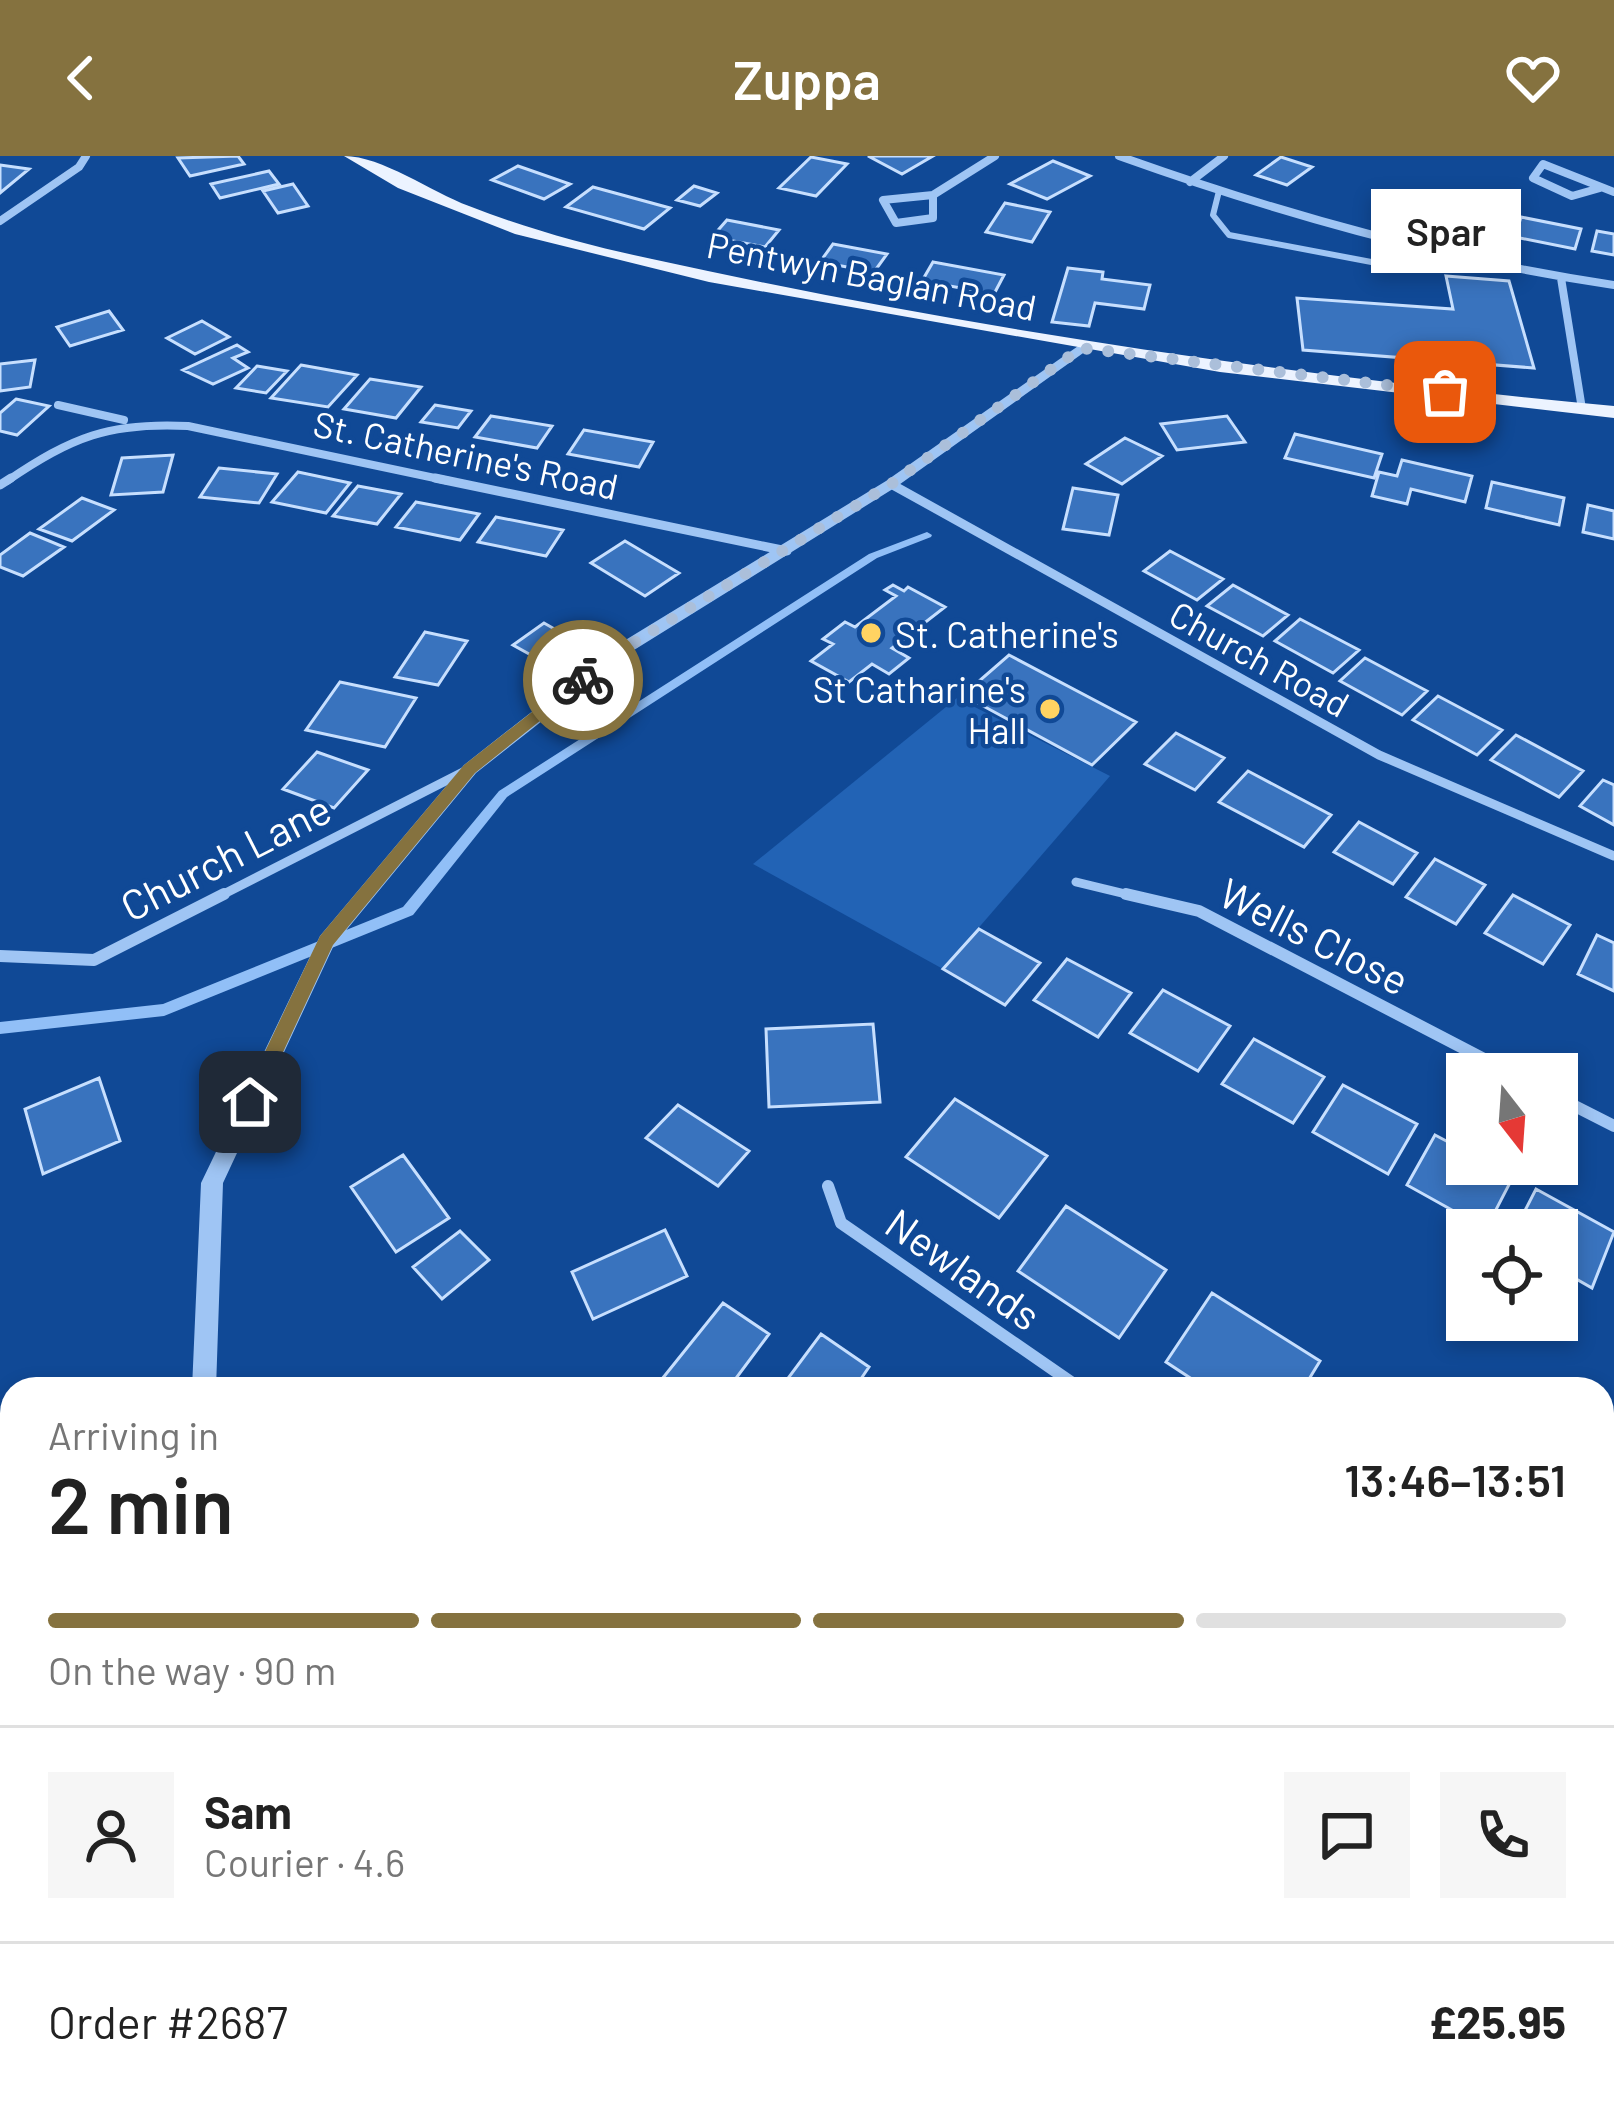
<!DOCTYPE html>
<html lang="en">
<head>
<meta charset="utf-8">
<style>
  body { margin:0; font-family:Barlow,sans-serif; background:#f6f6f6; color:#222; height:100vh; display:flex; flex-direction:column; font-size:45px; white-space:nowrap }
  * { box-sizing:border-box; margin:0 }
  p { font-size:39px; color:#767676 }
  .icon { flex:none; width:66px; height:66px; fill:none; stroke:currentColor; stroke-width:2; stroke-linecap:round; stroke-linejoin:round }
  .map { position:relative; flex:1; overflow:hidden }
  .panel { position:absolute; left:0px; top:1221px; width:1614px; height:747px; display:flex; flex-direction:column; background:#fff; border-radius:36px 36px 0 0; box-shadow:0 6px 18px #0003 }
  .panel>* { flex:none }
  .needle { width:78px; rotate:163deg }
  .tools { position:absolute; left:1446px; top:897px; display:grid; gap:24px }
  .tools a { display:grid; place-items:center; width:132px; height:132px; border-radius:0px; background:#fff; box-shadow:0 6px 18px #0003; font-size:60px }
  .pin { position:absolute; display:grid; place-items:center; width:102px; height:102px; color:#fff; margin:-51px; border-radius:24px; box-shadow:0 6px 18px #0006 }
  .courier { position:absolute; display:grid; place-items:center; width:120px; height:120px; margin:-60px; border:9px solid #85723f; border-radius:50%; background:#fff; color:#222; box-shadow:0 3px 15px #0007 }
  .bubble { position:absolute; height:84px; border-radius:0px; background:#fff; box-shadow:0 6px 18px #0003; font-size:39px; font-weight:600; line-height:84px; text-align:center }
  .headline em { font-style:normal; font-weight:600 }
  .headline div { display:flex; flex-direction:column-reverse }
  .headline { display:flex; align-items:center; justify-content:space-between; height:204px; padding:0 48px }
  h1 { font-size:78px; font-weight:600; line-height:90px }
  .bar { display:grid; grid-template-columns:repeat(4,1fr); gap:18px 12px; align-content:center; height:144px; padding:0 48px }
  .bar i { height:15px; border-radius:9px; background:#e0e0e0 }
  .bar .on { background:#85723f }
  .bar p { grid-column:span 4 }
  .line { display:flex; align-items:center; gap:30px; padding:0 48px; border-top:3px solid #e0e0e0 }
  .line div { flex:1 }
  .round { display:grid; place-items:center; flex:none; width:126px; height:126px; border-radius:0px; background:#f6f6f6 }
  header { display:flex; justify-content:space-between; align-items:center; height:156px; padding:0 48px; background:#85723f; color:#fff; font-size:54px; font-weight:600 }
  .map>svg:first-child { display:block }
  .green { fill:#2263b5 }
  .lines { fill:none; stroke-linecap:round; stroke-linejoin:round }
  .stream { fill:#91bff7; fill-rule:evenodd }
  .building { fill:#3973be; stroke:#c7dffe; stroke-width:3 }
  .service { stroke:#9fc5f4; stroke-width:6 }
  .minor-far3 { stroke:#9fc5f4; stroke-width:8 }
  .minor-far2 { stroke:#9fc5f4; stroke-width:9 }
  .minor-far1 { stroke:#9fc5f4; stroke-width:12 }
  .minor { stroke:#9fc5f4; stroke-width:15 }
  .tertiary { fill:#9fc5f4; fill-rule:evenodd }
  .primary { fill:#ecf3ff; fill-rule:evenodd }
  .route { fill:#85723f }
  .done { stroke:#abbfda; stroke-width:12; stroke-dasharray:0 21.6 }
  .poi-dot { fill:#ffd362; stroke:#104996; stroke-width:4.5 }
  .labels { text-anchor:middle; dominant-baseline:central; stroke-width:9; stroke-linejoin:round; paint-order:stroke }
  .far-street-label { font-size:36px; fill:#fff; stroke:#104996 }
  .far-poi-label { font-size:36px; fill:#fff; stroke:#104996; text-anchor:start }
  .street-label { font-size:42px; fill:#fff; stroke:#104996 }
</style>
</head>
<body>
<header><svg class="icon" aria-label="back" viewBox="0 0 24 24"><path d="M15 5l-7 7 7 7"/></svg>Zuppa<svg class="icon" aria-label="heart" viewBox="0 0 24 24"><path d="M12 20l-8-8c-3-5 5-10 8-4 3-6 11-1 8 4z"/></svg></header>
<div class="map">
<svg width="1614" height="1966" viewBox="0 0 1614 1966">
  <rect width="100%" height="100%" fill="#104996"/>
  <path class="green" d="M957 542 1110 620 943 813 753 708Z"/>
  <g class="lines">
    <path class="stream" d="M927 376 932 379 931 381 877 402 507 641 413 759 164 860 0 878V866L163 848 403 751 499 635 869 398Z"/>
  </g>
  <path class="building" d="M238 0 244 8 190 20 178 2Z
    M868 0H933L902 18Z
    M811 1 847 8 816 40 779 32Z
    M1281 1 1312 11 1287 29 1256 19Z
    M1053 5 1090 20 1047 43 1010 28Z
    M0 9 29 13 0 37Z
    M518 10 570 28 544 43 492 24Z
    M269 15 279 28 220 42 211 28Z
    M293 28 308 50 278 57 263 35Z
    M694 30 717 37 700 50 677 44Z
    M593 31 670 52 644 73 566 51Z
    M1005 47 1050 56 1032 86 986 76Z
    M1453 48 1511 59 1505 79 1446 67Z
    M1521 61 1581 73 1575 93 1515 81Z
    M727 64 779 74 765 91 712 81Z
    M1597 75 1614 78V99L1592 95Z
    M833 88 887 98 874 116 820 106Z
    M933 106 1004 119 994 138 922 125Z
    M1068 112 1103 116 1102 123 1150 129 1144 153 1095 147 1089 170 1052 166Z
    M1446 120 1509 125 1534 212 1303 194 1297 142 1453 153Z
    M109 155 123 174 70 190 57 171Z
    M202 165 229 181 195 198 167 182Z
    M237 189 248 196 233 202 248 212 213 228 183 214Z
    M35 204 30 231 0 235V208Z
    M301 209 357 219 328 251 271 242Z
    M257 210 287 215 266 237 236 232Z
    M370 223 421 231 396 262 344 253Z
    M16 243 49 250 17 279 0 275V257Z
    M435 249 471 255 458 272 421 266Z
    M491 260 552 270 537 292 475 281Z
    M1227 260 1245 286 1177 294 1161 268Z
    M584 274 653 286 639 311 568 298Z
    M1295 278 1382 298 1374 322 1285 302Z
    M1125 282 1162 300 1122 328 1086 308Z
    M173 299 163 336 111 339 122 302Z
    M1402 304 1472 320 1465 346 1411 333 1407 348 1372 340 1379 316 1397 320Z
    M219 312 277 318 259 347 200 341Z
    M298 316 350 327 326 357 272 346Z
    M1492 326 1564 342 1559 369 1486 352Z
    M358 330 401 338 377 368 333 360Z
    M1073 332 1118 339 1109 379 1063 373Z
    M82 342 114 354 72 385 39 373Z
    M416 346 479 358 460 384 396 371Z
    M1588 349 1614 355V383L1583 376Z
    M496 361 563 374 546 400 478 386Z
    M30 377 64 391 23 420 0 411V399Z
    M625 385 679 417 645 440 591 407Z
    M1170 395 1223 423 1197 444 1144 415Z
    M893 429 904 435 908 431 945 451 892 492 909 502 889 518 872 508 849 526 811 505 833 488 823 483 845 466 855 471 896 440 885 434Z
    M1233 429 1288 459 1263 480 1207 450Z
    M1300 463 1359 494 1333 517 1275 485Z
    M544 467 570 482 540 504 513 489Z
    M425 476 467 485 438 529 395 521Z
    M1009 499 1136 566 1092 609 963 539Z
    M1365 502 1427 535 1402 559 1340 525Z
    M340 526 416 542 385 591 306 574Z
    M1438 540 1502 574 1477 599 1413 564Z
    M1176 577 1224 602 1195 634 1145 608Z
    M1516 579 1583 615 1559 641 1491 604Z
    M317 596 368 614 334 652 283 633Z
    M1248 615 1331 659 1304 691 1219 646Z
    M1603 624 1614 629V669L1580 650Z
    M1359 666 1417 697 1393 728 1334 696Z
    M1435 703 1485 729 1456 768 1406 741Z
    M1513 739 1570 769 1543 808 1485 777Z
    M979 773 1040 807 1005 849 943 813Z
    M1597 779 1614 787V835L1578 818Z
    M1067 803 1131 837 1098 881 1034 844Z
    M1163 834 1230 870 1198 915 1130 877Z
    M873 868 880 946 769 951 766 873Z
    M1254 883 1324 921 1293 967 1222 928Z
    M99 922 120 985 43 1018 25 953Z
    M1343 929 1417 968 1388 1018 1313 976Z
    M955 943 1047 1000 999 1062 906 1001Z
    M678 949 749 995 718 1030 646 982Z
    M1435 979 1467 996V1008H1488L1513 1021 1486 1073 1407 1029Z
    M403 999 449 1062 396 1096 351 1031Z
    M1536 1033 1614 1076 1592 1132 1557 1112V1074H1515Z
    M1066 1050 1166 1114 1119 1182 1018 1115Z
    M665 1074 687 1120 593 1163 572 1116Z
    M460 1075 489 1104 442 1143 413 1111Z
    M1212 1137 1320 1205 1303 1233H1207L1166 1206Z
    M723 1147 769 1178 728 1233H665L658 1228Z
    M821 1178 869 1211 854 1233H780Z
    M1606 1515 1614 1519V1607L1602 1601Z
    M0 1529 12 1537V1612L6 1621 0 1617Z
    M1602 1794 1614 1812V1834L1602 1842Z
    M356 1956H465L459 1966H350Z
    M540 1956H611L625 1966H535Z"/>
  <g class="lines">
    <path class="service" d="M1219 35 1213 59 1229 79 1403 112 1437 95"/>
    <path class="minor-far3" d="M1119 0C1281 58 1444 104 1614 129
      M1190 26 1224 0
      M1600 32 1572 40 1533 22 1543 8 1614 36
      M933 39V62L896 67 883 44Z
      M933 39 995 0
      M0 65 79 11 86 0
      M1561 122 1582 253
      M58 249 124 264
      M7 325C72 281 109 266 188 270L449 325"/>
    <path class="minor-far2" d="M435 322 787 395
      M891 328 1379 599 1614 700
      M0 329 11 322
      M1076 726 1138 741
      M218 741 469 613"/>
    <path class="minor-far1" d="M1126 738 1199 755 1513 918
      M0 800 94 804 224 738
      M1557 941 1614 970
      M828 1030 841 1067 1081 1233"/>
    <path class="minor" d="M1602 1344 1614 1349
      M897 1956 910 1966
      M1495 1956 1502 1966
      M1236 1966 1241 1956"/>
    <path class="tertiary" d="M1081 188 1088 192 1086 195 896 331 626 499 476 617 334 789 223 1027 216 1233H192L201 1027 320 780 464 609 614 491 886 325Z
      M66 1956H96L92 1966H62Z"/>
    <path class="primary" d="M344 0C382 0 431 36 469 50 528 73 590 90 652 103 969 173 1291 220 1614 250V262L1220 216 709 126 515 78 398 32Z"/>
  </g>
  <path class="route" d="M578 520 591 524 475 617 333 789 257 952H243L241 946 320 780 464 609Z"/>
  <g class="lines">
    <path class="done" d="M583 524 620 495 891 328 1081 192 1445 236"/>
  </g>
  <g class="poi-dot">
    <circle cx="871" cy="477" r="12"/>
    <circle cx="1050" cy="553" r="12"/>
  </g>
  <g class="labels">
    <g class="far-street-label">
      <text transform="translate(872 119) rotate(11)">Pentwyn Baglan Road</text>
      <text transform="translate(466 298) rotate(12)">St. Catherine's Road</text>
      <text transform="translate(1260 502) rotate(29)">Church Road</text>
    </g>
    <g class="far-poi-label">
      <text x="895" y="477">St. Catherine's</text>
      <text x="1026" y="532" text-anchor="end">St Catharine's<tspan x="1026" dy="41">Hall</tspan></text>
    </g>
    <g class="street-label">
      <text transform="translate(225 700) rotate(-27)">Church Lane</text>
      <text transform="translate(1315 779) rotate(27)">Wells Close</text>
      <text transform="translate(964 1112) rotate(35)">Newlands</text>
    </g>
  </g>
</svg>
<div class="tools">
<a><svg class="needle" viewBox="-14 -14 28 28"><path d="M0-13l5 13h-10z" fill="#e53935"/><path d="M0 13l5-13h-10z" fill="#767676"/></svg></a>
<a><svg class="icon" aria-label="locate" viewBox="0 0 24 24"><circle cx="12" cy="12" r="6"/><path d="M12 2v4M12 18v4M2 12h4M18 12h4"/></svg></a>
</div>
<div class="pin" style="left:1445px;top:236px;background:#ea580c"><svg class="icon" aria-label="bag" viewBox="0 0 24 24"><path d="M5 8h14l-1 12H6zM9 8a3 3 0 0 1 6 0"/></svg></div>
<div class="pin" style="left:250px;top:946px;background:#1f2937"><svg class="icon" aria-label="home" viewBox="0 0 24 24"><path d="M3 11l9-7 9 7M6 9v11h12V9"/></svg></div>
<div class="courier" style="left:583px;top:524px"><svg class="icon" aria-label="bike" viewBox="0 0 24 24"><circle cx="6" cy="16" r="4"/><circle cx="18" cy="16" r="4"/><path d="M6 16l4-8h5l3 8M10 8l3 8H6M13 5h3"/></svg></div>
<div class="bubble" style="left:1371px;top:33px;width:150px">Spar</div>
<section class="panel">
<div class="headline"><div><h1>2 min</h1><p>Arriving in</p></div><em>13:46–13:51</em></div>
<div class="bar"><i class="on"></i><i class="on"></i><i class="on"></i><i></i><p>On the way · 90 m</p></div>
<div class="line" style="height:216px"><a class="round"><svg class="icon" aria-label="person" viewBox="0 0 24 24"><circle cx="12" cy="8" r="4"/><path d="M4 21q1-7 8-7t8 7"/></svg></a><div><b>Sam</b><p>Courier · 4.6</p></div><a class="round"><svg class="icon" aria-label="chat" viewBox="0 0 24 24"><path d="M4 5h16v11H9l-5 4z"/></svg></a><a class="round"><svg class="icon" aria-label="phone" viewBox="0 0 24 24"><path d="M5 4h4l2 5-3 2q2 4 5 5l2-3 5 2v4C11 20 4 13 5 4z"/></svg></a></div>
<div class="line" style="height:156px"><div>Order #2687</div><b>£25.95</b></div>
</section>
</div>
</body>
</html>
